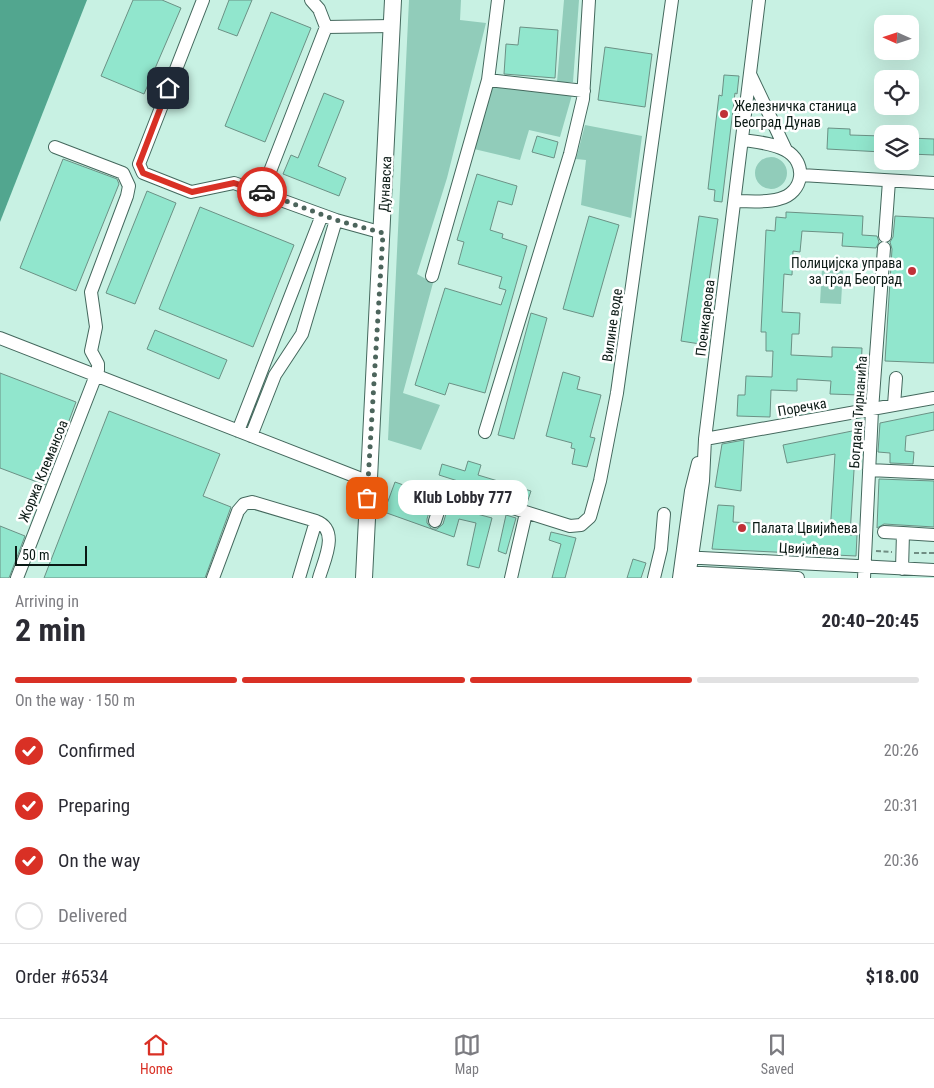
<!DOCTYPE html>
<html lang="en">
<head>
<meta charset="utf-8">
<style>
  body { margin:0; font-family:"Roboto Condensed",sans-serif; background:#f7f7f7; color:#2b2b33; height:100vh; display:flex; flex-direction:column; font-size:19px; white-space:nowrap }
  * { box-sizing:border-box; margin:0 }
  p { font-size:16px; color:#7c7c81 }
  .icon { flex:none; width:28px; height:28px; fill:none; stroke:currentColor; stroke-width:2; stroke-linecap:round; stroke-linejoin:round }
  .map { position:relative; height:578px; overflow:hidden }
  .sheet { display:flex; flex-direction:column; background:#fff; flex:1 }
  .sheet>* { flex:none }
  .needle { width:32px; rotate:273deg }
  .fabs { position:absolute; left:874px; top:15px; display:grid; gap:10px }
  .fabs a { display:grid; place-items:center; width:45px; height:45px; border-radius:10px; background:#fff; box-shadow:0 5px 20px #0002; font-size:25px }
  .scale { position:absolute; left:15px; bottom:12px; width:72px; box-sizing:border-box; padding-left:5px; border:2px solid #0a1914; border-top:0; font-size:14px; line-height:18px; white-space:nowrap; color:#0a1914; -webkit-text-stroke:4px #fff; paint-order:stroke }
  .pin { position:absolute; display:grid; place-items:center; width:42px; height:42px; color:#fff; margin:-21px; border-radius:10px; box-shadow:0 2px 8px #0006 }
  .courier { position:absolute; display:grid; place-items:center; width:50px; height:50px; margin:-25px; border:4px solid #d93025; border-radius:50%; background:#fff; color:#222; box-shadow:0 1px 6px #0007 }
  .bubble { position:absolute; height:35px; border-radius:15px; background:#fff; box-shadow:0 5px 20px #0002; font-size:16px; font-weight:700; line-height:35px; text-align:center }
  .head em { font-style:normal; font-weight:700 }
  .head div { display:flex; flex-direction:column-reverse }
  .head { display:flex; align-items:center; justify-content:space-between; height:85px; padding:0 15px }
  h1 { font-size:32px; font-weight:700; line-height:38px }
  .bar { display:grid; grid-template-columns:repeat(4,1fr); gap:8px 5px; align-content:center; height:60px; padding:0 15px }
  .bar i { height:6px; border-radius:4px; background:#e1e1e2 }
  .bar .active { background:#d93025 }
  .bar p { grid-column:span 4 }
  .line { display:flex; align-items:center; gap:12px; padding:0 15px; border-top:1px solid #e1e1e2 }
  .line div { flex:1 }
  ol { padding:0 15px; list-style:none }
  li { display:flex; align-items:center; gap:15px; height:55px }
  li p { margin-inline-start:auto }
  li .icon { padding:5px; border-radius:50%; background:#d93025; color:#fff; stroke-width:4 }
  li:last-child { color:#7c7c81 }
  li i { width:28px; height:28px; border:2px solid #e1e1e2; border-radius:50% }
  .tabs { display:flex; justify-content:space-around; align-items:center; height:70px; border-top:1px solid #e1e1e2; background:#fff; font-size:14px; color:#7c7c81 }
  .tabs a { display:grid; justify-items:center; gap:2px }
  .tabs .active { color:#d93025 }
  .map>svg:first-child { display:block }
  .green { fill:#91ccba }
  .water { fill:#52a68f }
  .building { fill:#91e6cd; stroke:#6b9185 }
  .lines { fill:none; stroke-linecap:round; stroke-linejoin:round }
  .minor-casing { stroke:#44685d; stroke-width:14 }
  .major-casing { stroke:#44685d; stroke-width:18 }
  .path { stroke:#708d83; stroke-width:2; stroke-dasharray:5 2.5; stroke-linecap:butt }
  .minor { stroke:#fff; stroke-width:12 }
  .major { stroke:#fff; stroke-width:16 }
  .done { stroke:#4c655c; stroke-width:5; stroke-dasharray:0 9 }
  .route { stroke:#d93025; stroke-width:6 }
  .poi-dot { fill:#c03138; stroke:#fff; stroke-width:2 }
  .labels { text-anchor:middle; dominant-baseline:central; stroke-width:5; stroke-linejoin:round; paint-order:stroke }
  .poi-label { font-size:14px; fill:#0a1914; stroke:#fff; text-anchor:start }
  .street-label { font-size:14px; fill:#0a1914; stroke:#fff }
</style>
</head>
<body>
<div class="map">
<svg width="934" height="578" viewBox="0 0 934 578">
  <rect width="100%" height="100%" fill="#c8f1e3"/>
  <path class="green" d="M409 0H461L460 20 486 23 447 178 417 274 433 283 403 393 440 405 421 450 388 440Z
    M564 0H579L573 82H557Z
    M491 87 572 95 560 137 529 130 520 160 474 149Z
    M585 125 642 136 631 218 581 205 586 160 576 159Z
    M755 173a16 16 0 1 1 32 0a16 16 0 1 1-32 0Z
    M822 268H843L841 304 820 303Z"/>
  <path class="water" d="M0 0H87L0 222Z"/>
  <path class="building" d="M133 0H162L181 8 144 94 101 76Z
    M229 0H252L237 36 218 29Z
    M271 12 311 28 265 142 225 126Z
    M520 27 558 30 555 78 504 74 506 44 518 45Z
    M605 47 652 54 645 107 598 100Z
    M724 75 739 76 737 94 735 93 722 202 714 201 715 190 708 189 719 95 722 96Z
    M324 93 344 101 318 166 346 178 339 196 283 174 291 155 298 158Z
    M828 128 850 129V135L882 136V152L827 149Z
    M537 136 558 142 554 158 532 152Z
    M910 138 934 139V155L910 154Z
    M63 159 117 179 119 184 76 291 20 268Z
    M477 174 517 186 512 205 498 201 490 230 503 234 502 238 527 246 485 393 449 383 445 395 415 385 445 288 501 305 506 290 499 288 502 277 458 264 464 242 457 240Z
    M147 191 176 203 135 304 106 293Z
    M200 207 294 245 253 347 159 309Z
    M786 212 863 216 862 235 877 236 879 242 876 248 842 246 843 233 802 231 800 252 793 251 792 275 784 274 782 312 800 313 799 334H792L791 355 832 357V347L862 348 860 395 830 394 831 381 797 379V391L771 390 770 417 737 416 738 395H745L746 376 772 377 773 351H766V332H761L766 230 775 231 776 217 786 218Z
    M589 216 619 225 593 317 563 309Z
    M699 216 718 219 700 344 681 341Z
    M895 216 934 218V363L885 361 892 249 890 242 893 237Z
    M531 313 547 318 514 439 498 435Z
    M155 330 227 360 219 379 147 349Z
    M563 372 580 377 577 389 601 395 590 437 595 438 587 467 572 464 575 449 571 448 572 443 546 436Z
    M0 373 76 402 45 485 0 468Z
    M109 411 220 454 203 496 231 507 205 578H44Z
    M934 412V430L906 436 905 451 914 452 913 464 890 463V453L878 452 880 423Z
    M862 429 861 455 855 454 850 535H857L856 556 712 549 718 505 734 506 733 522 770 524 769 531 830 534 835 454 787 463 783 445Z
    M744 440 741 491 715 487 722 444Z
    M468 461 481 465 478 475 531 491 527 503 439 475 442 464 465 471Z
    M879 479 934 481V527L884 524 877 528Z
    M395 482 434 496 427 519V523L432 529H437L443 524 450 500 464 504 462 510 492 518 479 568 467 565 476 523 459 519 454 537 384 512Z
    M506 515 516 518 506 554 498 551Z
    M0 526 25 536 9 578H0Z
    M551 532 576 538 565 578H552L561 544 549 540Z
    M633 559 646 563 641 578H627Z"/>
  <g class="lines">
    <defs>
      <path id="minor" d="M203 0 141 159 139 164 143 173 191 192 234 183 336 220 383 233
        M311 0 319 9 326 27
        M326 27 392 26
        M750 74 786 150
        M488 80 584 91
        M801 175 934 183
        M262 192 326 27
        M736 201C750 201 765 203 779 199 804 193 808 162 785 150 772 143 757 142 743 140
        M885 236 889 181
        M432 276 488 80 498 0
        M0 338 367 481
        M894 405 896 378
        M238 431 322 215
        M485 432 570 154 583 99 589 0
        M251 436 275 375 302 334 336 220
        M705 439 934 398
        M869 470 934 473
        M435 521 446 487 570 526 581 525 590 517 600 481 617 393 672 0
        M884 532 903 533
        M682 557 934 570
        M902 569 903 533 934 535
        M683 572 798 578
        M17 578 98 370V364L91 351 96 327 91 292 127 196 129 186 123 173 55 147
        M213 578 238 511 244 504 252 502 316 521C340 530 324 560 319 578
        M299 578 316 521
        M511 578 526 513
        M654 578 661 549 664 514
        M679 578 691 491 698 463
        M689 578 703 481 705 439 759 0
        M864 578 872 410 884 248"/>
      <path id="major" d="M364 578 393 0"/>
    </defs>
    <use href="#minor" class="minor-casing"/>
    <use href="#major" class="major-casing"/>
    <path class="path" d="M876 551 892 552
      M914 553H934"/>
    <use href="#minor" class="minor"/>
    <use href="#major" class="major"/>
  </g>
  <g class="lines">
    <path class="done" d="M262 192 336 220 383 233 367 498"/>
    <path class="route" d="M168 88 139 164 143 173 192 192 234 183 262 192"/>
  </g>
  <g class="poi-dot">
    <circle cx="724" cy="114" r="5"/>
    <circle cx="912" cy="271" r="5"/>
    <circle cx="742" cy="528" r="5"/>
  </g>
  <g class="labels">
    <g class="poi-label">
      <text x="734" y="106">Железничка станица<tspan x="734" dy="16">Београд Дунав</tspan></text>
      <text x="902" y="263" text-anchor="end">Полицијска управа<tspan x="902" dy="16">за град Београд</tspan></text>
      <text x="752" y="528">Палата Цвијићева</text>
    </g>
    <g class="street-label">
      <text transform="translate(385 184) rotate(-87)">Дунавска</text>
      <text transform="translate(705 318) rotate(-83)">Поенкареова</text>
      <text transform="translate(612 325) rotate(-82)">Вилине воде</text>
      <text transform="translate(802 407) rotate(-10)">Поречка</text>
      <text transform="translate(858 412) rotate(-86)">Богдана Тирнанића</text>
      <text transform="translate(43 471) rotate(-68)">Жоржа Клемансоа</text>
      <text transform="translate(809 549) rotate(3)">Цвијићева</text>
    </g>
  </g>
</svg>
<div class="fabs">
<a><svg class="needle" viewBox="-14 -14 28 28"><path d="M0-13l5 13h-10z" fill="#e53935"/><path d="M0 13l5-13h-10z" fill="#7c7c81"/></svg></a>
<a><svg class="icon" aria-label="locate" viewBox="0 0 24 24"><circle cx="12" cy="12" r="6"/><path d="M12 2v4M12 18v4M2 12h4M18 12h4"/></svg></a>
<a><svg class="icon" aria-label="layers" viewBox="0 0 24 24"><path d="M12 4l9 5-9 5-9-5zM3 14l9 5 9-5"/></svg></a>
</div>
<div class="scale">50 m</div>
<div class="pin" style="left:367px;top:498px;background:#ea580c"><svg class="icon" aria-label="bag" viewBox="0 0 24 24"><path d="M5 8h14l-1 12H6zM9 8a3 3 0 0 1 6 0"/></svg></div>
<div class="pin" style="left:168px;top:88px;background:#1f2937"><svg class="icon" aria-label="home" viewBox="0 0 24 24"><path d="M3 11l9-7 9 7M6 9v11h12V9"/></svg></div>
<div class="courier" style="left:262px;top:192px"><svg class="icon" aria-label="car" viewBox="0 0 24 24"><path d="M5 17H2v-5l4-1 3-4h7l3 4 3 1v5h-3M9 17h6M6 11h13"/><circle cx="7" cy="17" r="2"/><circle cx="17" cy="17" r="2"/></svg></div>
<div class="bubble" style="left:398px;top:480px;width:130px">Klub Lobby 777</div>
</div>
<section class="sheet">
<div class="head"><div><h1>2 min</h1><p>Arriving in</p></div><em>20:40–20:45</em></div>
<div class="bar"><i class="active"></i><i class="active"></i><i class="active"></i><i></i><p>On the way · 150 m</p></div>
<ol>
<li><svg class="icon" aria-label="check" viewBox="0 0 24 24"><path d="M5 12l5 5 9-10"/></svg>Confirmed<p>20:26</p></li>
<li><svg class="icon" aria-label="check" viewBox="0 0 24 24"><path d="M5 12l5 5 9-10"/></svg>Preparing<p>20:31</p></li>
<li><svg class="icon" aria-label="check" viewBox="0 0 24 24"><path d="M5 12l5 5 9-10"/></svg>On the way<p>20:36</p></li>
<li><i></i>Delivered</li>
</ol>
<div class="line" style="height:65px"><div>Order #6534</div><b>$18.00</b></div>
</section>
<nav class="tabs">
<a class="active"><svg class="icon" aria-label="home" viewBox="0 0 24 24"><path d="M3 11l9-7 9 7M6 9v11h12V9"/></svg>Home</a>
<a><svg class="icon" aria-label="map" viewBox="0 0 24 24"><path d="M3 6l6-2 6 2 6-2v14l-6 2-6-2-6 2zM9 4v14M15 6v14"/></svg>Map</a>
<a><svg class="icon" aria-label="saved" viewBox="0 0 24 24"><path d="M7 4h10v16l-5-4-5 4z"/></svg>Saved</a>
</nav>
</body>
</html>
